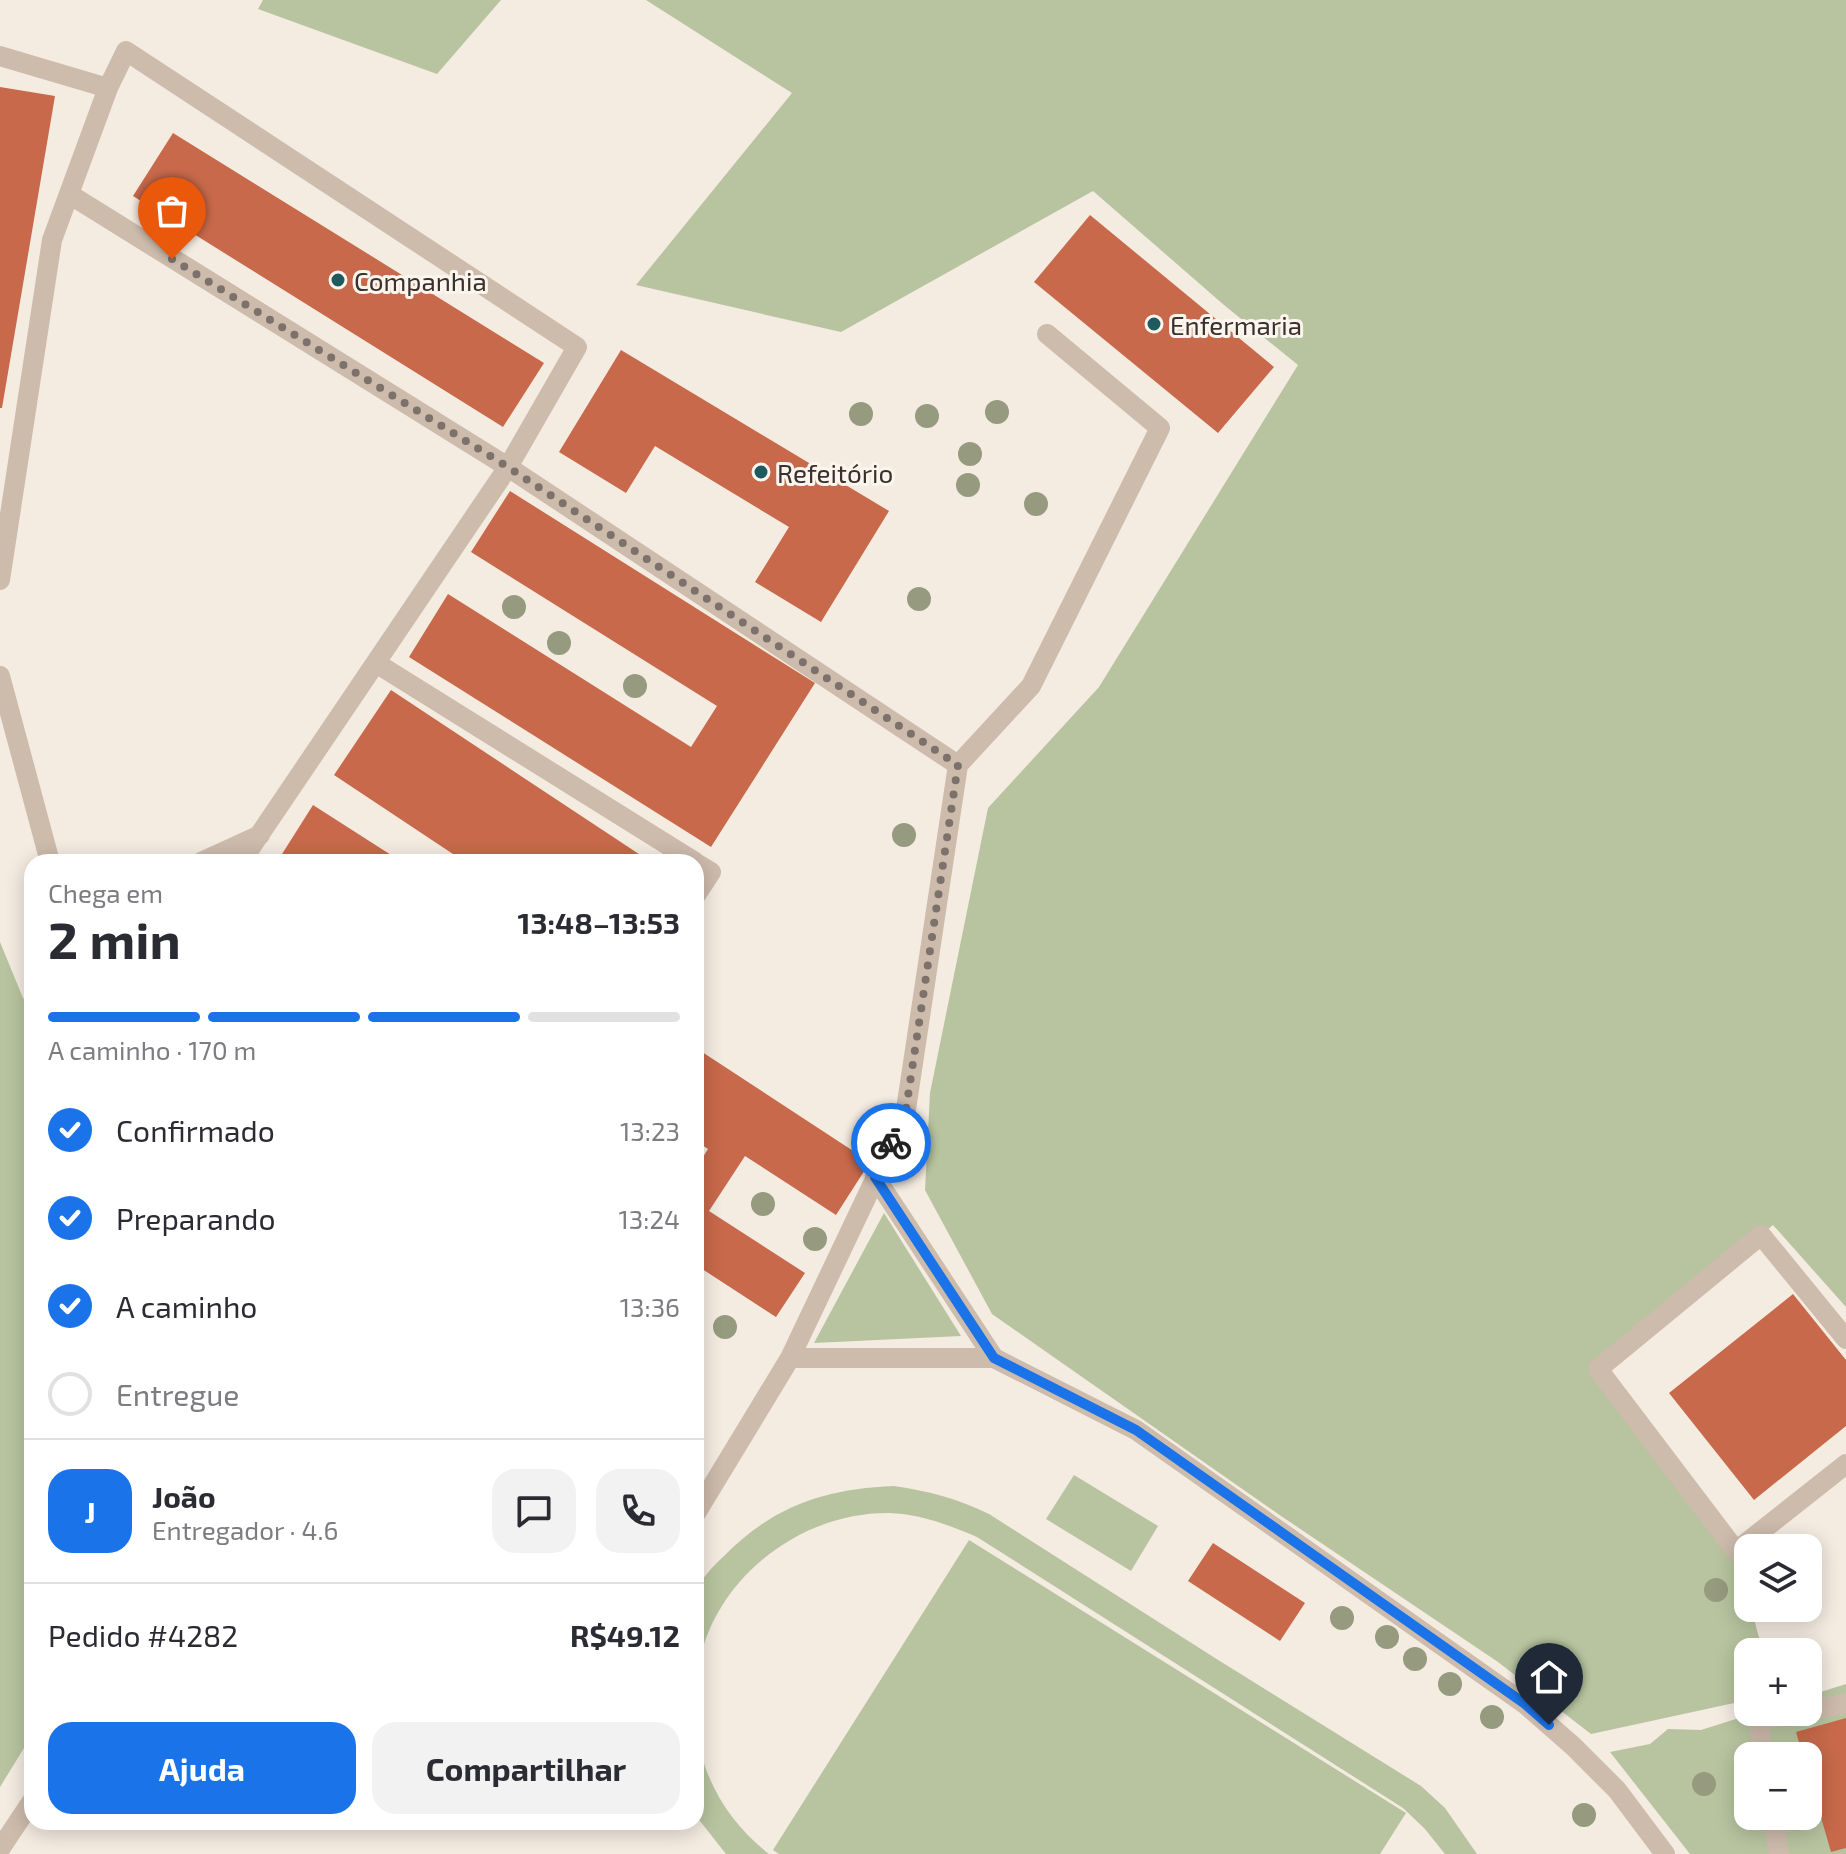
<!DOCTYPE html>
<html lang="pt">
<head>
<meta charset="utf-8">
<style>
  body { margin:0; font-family:"Exo 2",sans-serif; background:#f2f2f3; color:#2b2b33; height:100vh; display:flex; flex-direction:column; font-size:30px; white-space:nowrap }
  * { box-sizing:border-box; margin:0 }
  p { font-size:26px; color:#7c7c81 }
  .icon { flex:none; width:44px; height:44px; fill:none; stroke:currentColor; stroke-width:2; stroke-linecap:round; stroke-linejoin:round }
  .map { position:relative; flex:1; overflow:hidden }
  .side { position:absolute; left:24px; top:854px; width:680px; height:976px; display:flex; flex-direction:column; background:#fff; border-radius:24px; box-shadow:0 4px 20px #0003 }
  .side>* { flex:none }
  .tools { position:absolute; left:1734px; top:1534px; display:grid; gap:16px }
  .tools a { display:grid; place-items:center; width:88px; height:88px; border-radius:16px; background:#fff; box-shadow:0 4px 20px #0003; font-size:40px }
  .pin { position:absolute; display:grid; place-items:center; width:68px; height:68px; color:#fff; margin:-82px -34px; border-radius:50% 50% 50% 0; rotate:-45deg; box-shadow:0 0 8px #0007 }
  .pin .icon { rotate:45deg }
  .courier { position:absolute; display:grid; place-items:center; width:80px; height:80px; margin:-40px; border:6px solid #1a73e8; border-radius:50%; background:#fff; color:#222; box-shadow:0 2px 10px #0007 }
  .overview em { font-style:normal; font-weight:700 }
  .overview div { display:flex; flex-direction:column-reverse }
  .overview { display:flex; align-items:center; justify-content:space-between; height:136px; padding:0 24px }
  h1 { font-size:52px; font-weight:700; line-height:60px }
  .bar { display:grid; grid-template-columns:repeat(4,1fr); gap:12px 8px; align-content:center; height:96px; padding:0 24px }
  .bar i { height:10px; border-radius:6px; background:#e1e1e2 }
  .bar .active { background:#1a73e8 }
  .bar p { grid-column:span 4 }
  .line { display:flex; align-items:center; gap:20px; padding:0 24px; border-top:2px solid #e1e1e2 }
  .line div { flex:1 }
  .round { display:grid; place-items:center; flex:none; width:84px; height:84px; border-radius:24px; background:#f2f2f3 }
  ol { padding:0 24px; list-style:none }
  li { display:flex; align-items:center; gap:24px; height:88px }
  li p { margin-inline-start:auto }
  li .icon { padding:8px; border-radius:50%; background:#1a73e8; color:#fff; stroke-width:4 }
  li:last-child { color:#7c7c81 }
  li i { width:44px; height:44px; border:4px solid #e1e1e2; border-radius:50% }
  .action { display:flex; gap:16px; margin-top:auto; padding:16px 24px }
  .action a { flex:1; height:92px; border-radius:24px; background:#1a73e8; color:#fff; font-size:32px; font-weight:700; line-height:92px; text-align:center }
  .action a+a { background:#f2f2f3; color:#2b2b33 }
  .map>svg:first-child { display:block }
  .green { fill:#b8c4a0; fill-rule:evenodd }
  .building { fill:#c8694b }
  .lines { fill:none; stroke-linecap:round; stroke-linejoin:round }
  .minor { stroke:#cdbbac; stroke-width:20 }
  .tree { fill:#969b7f }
  .done { stroke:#7c716b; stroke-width:8; stroke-dasharray:0 14.4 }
  .route { stroke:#1a73e8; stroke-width:10 }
  .poi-dot { fill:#1f5a5e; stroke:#fbf5ee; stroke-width:3 }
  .labels { text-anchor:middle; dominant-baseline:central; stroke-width:6; stroke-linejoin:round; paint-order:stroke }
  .poi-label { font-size:26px; fill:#3b302b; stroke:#fbf5ee; text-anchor:start }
</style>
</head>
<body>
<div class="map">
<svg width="1846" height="1854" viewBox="0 0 1846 1854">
  <rect width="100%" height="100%" fill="#f4ebe1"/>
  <path class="green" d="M263 0H501L437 74 258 9Z
    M646 0H1846V1307L1773 1225 1598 1370 1736 1551 1748 1596V1608H1751L1763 1652H1748V1700L1591 1734 1498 1662 1281 1516 992 1314 925 1190 930 1093 988 808 1099 687 1298 365 1224 305 1093 191 841 332 636 285 792 93Z
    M0 942 23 998 32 1007V1735L0 1787Z
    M884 1213 961 1336 814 1343Z
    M1074 1475 1158 1526 1131 1571 1046 1519Z
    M894 1486C929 1491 958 1499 989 1514L1215 1658 1421 1786 1445 1808 1477 1854H1445L1425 1829 1403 1808 977 1537C949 1525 920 1514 889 1513 794 1512 703 1588 696 1684 696 1661 696 1638 696 1616 696 1608 694 1598 696 1591 700 1580 714 1565 723 1557 773 1506 824 1489 894 1486Z
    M969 1540 1406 1813 1380 1854H779L773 1850Z
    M1846 1684V1854H1690L1610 1752 1650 1744 1668 1729 1701 1730 1758 1712H1808V1696ZM1748 1756H1808V1816H1748Z
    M696 1725C701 1777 728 1822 769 1854H726L696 1816Z"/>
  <path class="building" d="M0 87 55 96 2 408H0Z
    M173 133 544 363 503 427 133 196Z
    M1090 215 1274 367 1218 433 1034 282Z
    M621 350 889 511 821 622 755 582 789 527 655 446 626 493 559 452Z
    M510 491 815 683 711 847 409 657 448 594 691 747 717 706 471 552Z
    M391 690 651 862H465L334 775Z
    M313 805 402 862H277Z
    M696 1048 870 1162 836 1215 745 1156 709 1211 805 1273 776 1317 696 1265V1168L708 1149 696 1141Z
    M1793 1294 1846 1360V1426L1754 1500 1669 1393Z
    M1213 1543 1305 1603 1280 1641 1188 1581Z
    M1846 1718V1848L1831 1852 1808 1772V1756H1803L1796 1732Z"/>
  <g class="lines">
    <path class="minor" d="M0 56 108 88 52 240 0 580
      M69 194 508 467 577 347 126 51 108 88
      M376 663 695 862
      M0 676 50 862
      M201 862 260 835
      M241 862 508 467 958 765
      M696 863 711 872 696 895
      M875 1177 994 1358
      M1846 1339 1761 1235 1598 1369 1736 1551 1846 1464
      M790 1358H994L1136 1430 1525 1704 1573 1746 1617 1790 1665 1854
      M696 1513 790 1358 905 1116 958 765 1031 686 1160 428 1047 334
      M1808 1711 1846 1703
      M1763 1756 1758 1721 1801 1712
      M1773 1816 1779 1854
      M0 1849 32 1801"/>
  </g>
  <g class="tree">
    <circle cx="997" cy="412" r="12"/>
    <circle cx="861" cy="414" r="12"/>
    <circle cx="927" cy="416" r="12"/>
    <circle cx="970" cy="454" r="12"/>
    <circle cx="968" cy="485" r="12"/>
    <circle cx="1036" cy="504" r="12"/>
    <circle cx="919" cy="599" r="12"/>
    <circle cx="514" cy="607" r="12"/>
    <circle cx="559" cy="643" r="12"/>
    <circle cx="635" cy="686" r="12"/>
    <circle cx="904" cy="835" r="12"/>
    <circle cx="763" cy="1204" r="12"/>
    <circle cx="815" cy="1239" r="12"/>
    <circle cx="725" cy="1327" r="12"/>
    <circle cx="1716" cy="1590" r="12"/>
    <circle cx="1342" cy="1618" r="12"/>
    <circle cx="1387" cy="1637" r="12"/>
    <circle cx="1415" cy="1659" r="12"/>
    <circle cx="1450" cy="1684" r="12"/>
    <circle cx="1492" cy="1717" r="12"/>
    <circle cx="1704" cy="1784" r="12"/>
    <circle cx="1584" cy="1815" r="12"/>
  </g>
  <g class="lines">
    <path class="done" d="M172 259 508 467 958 765 905 1116 891 1143"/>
    <path class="route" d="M891 1143 875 1177 994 1358 1136 1430 1525 1704 1549 1725"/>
  </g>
  <g class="poi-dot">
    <circle cx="338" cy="280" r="8"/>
    <circle cx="1154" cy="324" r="8"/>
    <circle cx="761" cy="472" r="8"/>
  </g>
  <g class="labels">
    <g class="poi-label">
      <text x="354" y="280">Companhia</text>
      <text x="1170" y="324">Enfermaria</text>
      <text x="777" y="472">Refeitório</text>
    </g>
  </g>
</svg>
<div class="tools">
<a><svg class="icon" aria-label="layers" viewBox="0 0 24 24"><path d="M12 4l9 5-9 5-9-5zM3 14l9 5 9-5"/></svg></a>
<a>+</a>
<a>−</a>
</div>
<div class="pin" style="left:172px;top:259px;background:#ea580c"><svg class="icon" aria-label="bag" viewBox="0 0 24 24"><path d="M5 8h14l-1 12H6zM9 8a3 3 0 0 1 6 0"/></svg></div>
<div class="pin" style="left:1549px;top:1725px;background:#1f2937"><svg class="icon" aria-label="home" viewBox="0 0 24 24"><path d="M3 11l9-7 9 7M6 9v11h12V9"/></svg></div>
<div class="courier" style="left:891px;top:1143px"><svg class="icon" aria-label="bike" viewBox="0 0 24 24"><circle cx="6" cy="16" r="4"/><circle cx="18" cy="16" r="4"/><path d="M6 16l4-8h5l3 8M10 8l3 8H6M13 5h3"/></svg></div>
<section class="side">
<div class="overview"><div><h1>2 min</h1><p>Chega em</p></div><em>13:48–13:53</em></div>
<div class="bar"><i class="active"></i><i class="active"></i><i class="active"></i><i></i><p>A caminho · 170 m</p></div>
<ol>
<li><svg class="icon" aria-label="check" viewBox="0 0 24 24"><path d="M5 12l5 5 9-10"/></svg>Confirmado<p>13:23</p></li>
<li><svg class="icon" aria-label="check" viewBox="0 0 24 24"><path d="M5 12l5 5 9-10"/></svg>Preparando<p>13:24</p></li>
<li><svg class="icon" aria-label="check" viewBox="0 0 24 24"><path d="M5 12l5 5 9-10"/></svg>A caminho<p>13:36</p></li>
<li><i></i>Entregue</li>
</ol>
<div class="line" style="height:144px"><b class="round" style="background:#1a73e8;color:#fff">J</b><div><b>João</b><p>Entregador · 4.6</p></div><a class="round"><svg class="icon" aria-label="chat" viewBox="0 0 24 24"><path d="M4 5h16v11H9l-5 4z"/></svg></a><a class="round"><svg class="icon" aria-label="phone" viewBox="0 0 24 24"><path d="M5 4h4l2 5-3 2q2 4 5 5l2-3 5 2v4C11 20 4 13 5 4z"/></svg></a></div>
<div class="line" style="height:104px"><div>Pedido #4282</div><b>R$49.12</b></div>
<div class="action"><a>Ajuda</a><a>Compartilhar</a></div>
</section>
</div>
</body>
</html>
